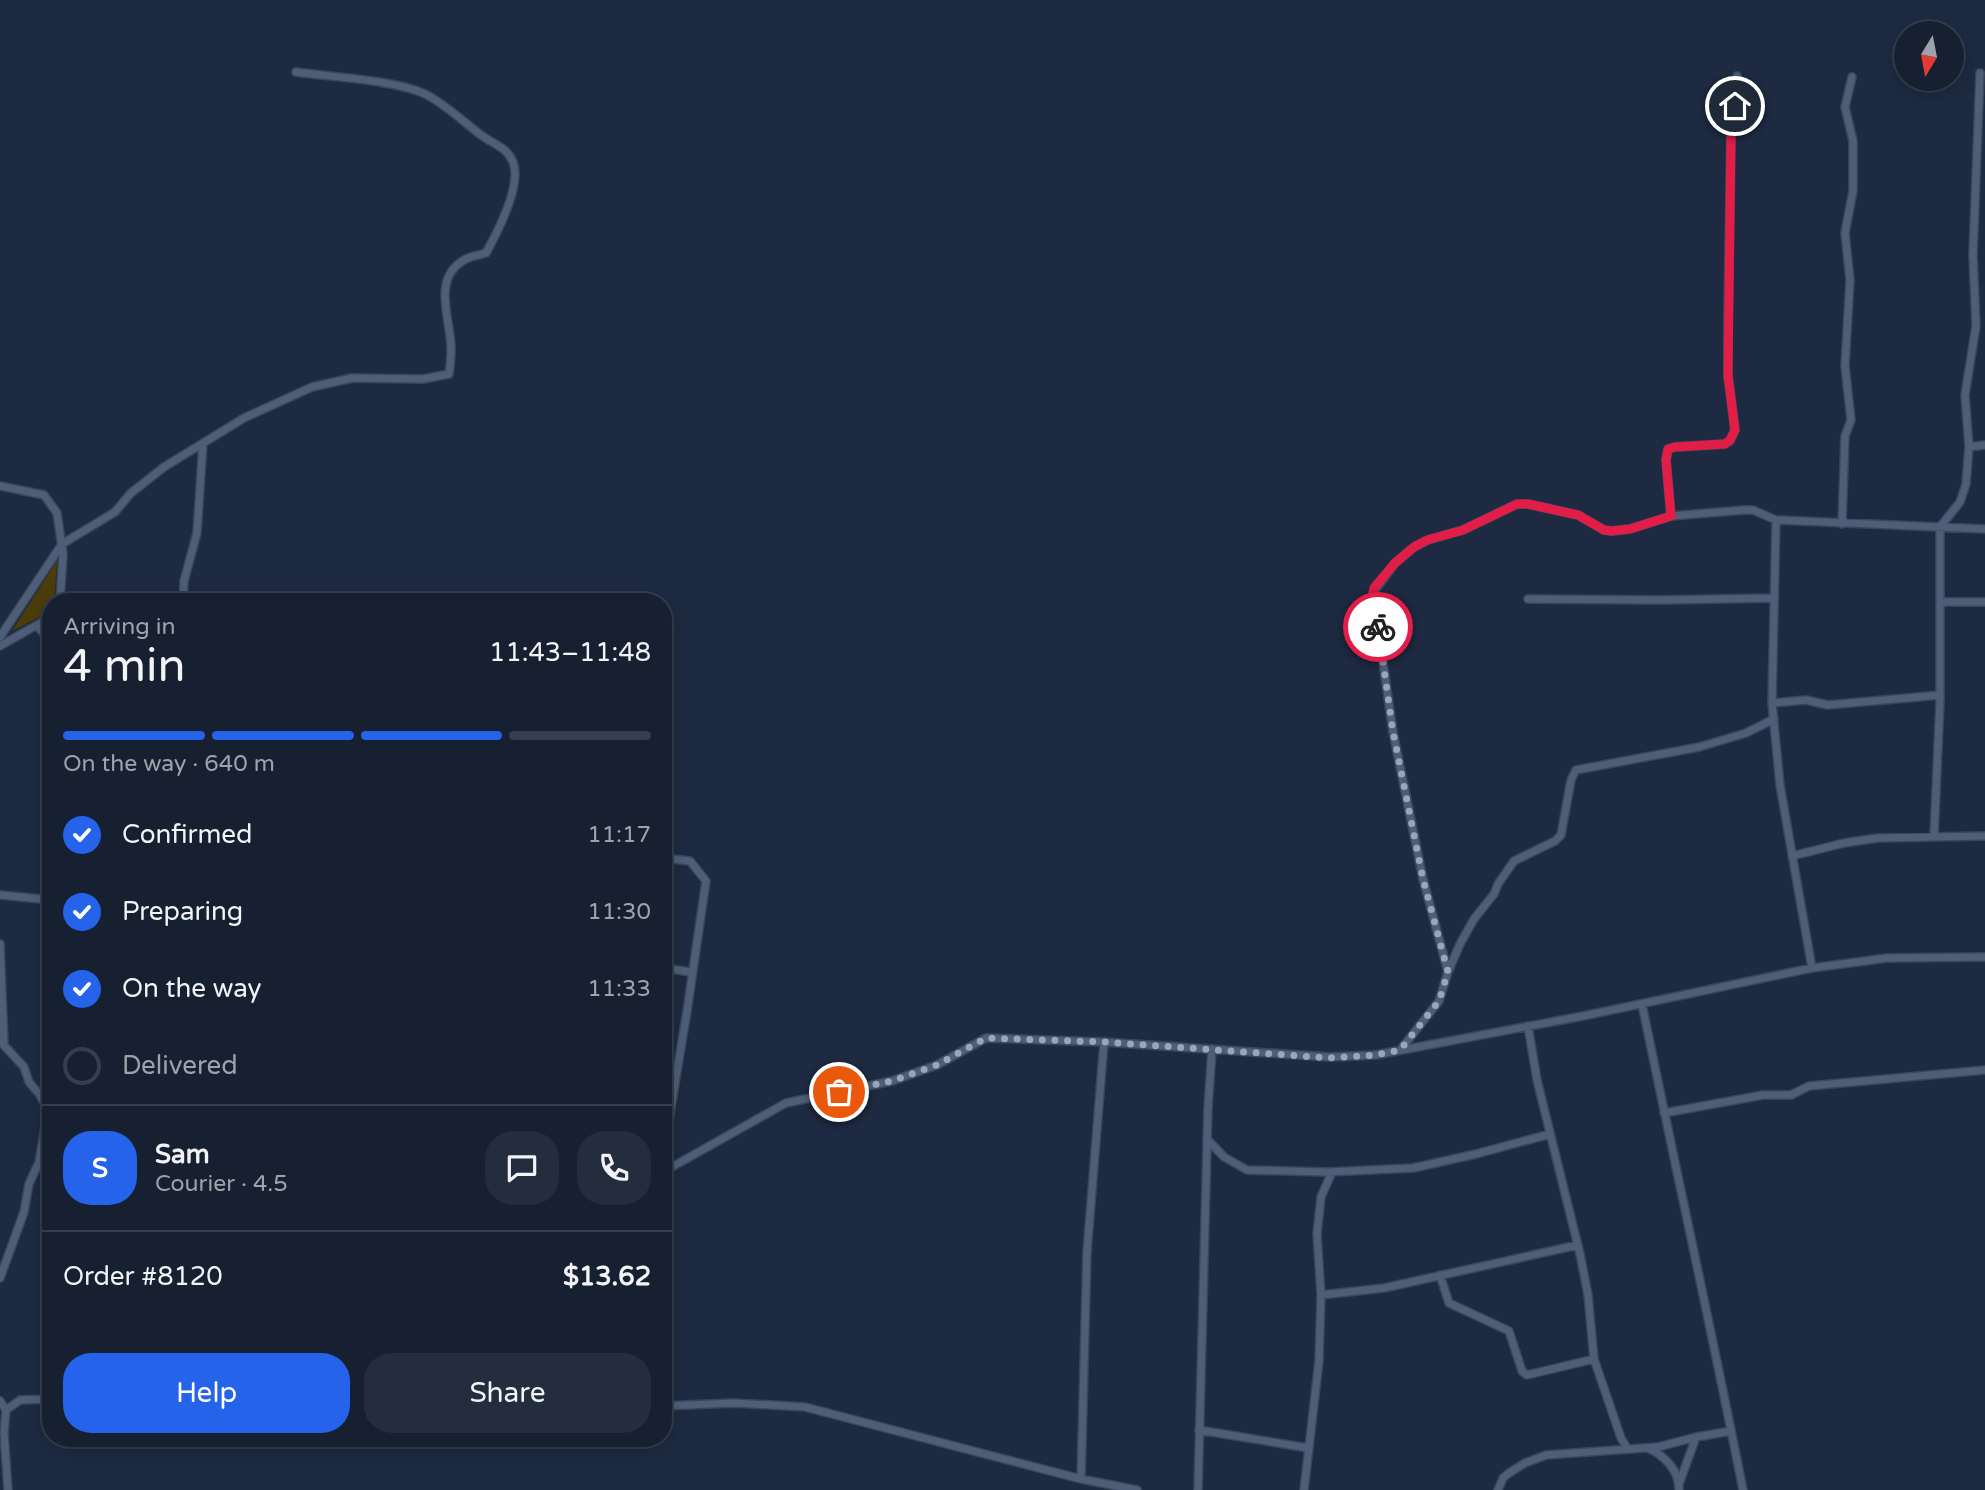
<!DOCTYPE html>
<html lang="en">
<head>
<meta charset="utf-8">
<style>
  body { margin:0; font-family:"Varela Round",sans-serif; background:#232d3d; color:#f1f3f6; height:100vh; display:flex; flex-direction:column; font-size:26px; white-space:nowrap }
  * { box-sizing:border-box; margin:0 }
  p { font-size:23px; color:#9ea3ab }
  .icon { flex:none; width:38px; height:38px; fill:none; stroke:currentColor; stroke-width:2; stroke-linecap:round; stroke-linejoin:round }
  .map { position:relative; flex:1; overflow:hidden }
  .sheet { position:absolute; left:42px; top:593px; width:630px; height:854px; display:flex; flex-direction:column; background:#162031; border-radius:28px; box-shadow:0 4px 18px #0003,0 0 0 2px #353e4d }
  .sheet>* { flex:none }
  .needle { width:46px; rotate:190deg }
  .controls { position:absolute; left:1894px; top:21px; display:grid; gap:14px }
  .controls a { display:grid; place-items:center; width:70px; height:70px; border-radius:50%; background:#162031; box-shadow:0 4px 18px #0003,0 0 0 2px #353e4d; font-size:35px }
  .pin { position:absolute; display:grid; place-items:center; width:60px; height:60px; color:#fff; margin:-30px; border:4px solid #fff; border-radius:50%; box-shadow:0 2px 7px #0007 }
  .courier { position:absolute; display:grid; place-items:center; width:70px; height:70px; margin:-35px; border:5px solid #e11d48; border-radius:50%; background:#fff; color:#222; box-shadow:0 2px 9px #0007 }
  .overview em { font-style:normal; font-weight:600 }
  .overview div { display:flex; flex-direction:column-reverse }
  .overview { display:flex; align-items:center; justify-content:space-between; height:119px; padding:0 21px }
  h1 { font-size:46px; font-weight:600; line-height:52px }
  .bar { display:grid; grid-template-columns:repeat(4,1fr); gap:10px 7px; align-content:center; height:84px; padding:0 21px }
  .bar i { height:9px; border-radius:5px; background:#353e4d }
  .bar .current { background:#2563eb }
  .bar p { grid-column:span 4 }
  .line { display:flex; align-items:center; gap:18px; padding:0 21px; border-top:2px solid #353e4d }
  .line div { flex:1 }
  .round { display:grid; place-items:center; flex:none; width:74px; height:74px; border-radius:28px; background:#232d3d }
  ol { padding:0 21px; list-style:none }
  li { display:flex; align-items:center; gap:21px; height:77px }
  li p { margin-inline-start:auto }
  li .icon { padding:7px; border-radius:50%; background:#2563eb; color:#fff; stroke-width:4 }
  li:last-child { color:#9ea3ab }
  li i { width:38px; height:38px; border:4px solid #353e4d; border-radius:50% }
  .action { display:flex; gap:14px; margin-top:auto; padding:14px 21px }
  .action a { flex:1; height:80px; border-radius:28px; background:#2563eb; color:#fff; font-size:28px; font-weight:600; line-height:80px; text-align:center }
  .action a+a { background:#232d3d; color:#f1f3f6 }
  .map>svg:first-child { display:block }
  .green { fill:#4c3d0b }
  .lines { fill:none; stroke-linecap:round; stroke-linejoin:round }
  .minor-casing { stroke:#3b4559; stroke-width:10 }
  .minor { stroke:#4f5e78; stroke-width:7 }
  .done { stroke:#9aa5b7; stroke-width:7; stroke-dasharray:0 12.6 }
  .route { stroke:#e11d48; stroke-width:9 }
</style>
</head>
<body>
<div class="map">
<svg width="1985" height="1490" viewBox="0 0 1985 1490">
  <rect width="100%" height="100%" fill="#1d2a41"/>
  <path class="green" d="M57 561 54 602H51V611L12 631Z"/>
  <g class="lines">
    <defs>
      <path id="minor" d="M1969 447 1985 445
        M0 486 44 495 57 513 63 554 60 602
        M1671 516 1666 460 1668 449 1675 447 1725 444 1730 441 1735 430 1728 376V322L1731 134 1737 76
        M1776 520 1772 703 1780 785 1812 968
        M1842 524 1845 436 1851 420 1845 366 1850 280 1845 233 1853 191V141L1845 107 1852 77
        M1528 599 1661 600 1773 598
        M183 602 184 581 197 533 203 443
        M1940 602H1985
        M37 626 51 642
        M0 637 62 544 115 512 131 493 164 467 244 418 312 387 352 378 423 379 449 374C451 361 452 349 450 336 447 310 435 277 464 260 470 256 479 255 486 253 497 233 522 185 513 162 507 147 493 144 481 135 464 122 448 107 429 96 401 80 330 77 296 72
        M0 646 51 617
        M1772 703 1806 700 1828 705 1940 695
        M1934 837 1940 701V527L1960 502 1966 484 1969 447 1965 395 1976 326 1973 255 1980 73
        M1792 856 1844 843 1877 838 1985 836
        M663 858 690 861 706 881 687 1011 663 1156
        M0 895 51 900
        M0 944 4 1045
        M663 968 691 972
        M1448 972 1423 879 1393 732 1373 593 1395 563 1414 547 1428 540 1463 530 1517 504H1528L1578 515 1604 530 1611 531 1630 529 1671 516 1744 510H1753L1776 520 1985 529
        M1642 1004C1675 1166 1711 1327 1743 1490
        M1528 1026 1537 1080 1580 1254 1588 1295 1594 1359 1621 1438 1627 1448
        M0 1041 24 1067 29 1082 40 1095 46 1106 47 1116 39 1162 29 1184 24 1212 0 1278
        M1401 1049 1439 1001 1448 972 1460 944 1474 919 1494 894 1498 884 1514 861 1555 841 1561 835 1571 780 1576 770 1699 747 1746 733 1774 719
        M1664 1113 1763 1095H1791L1809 1086 1985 1070
        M1207 1139 1224 1157 1247 1170 1327 1172 1413 1168 1476 1154 1550 1134
        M663 1172 786 1103 892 1081 937 1065 986 1038 1104 1042 1329 1057 1375 1055 1583 1016 1812 968 1887 958 1985 957
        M1440 1275 1449 1303 1509 1331 1522 1371 1527 1375 1594 1359
        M1321 1295 1384 1288 1578 1245
        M0 1401 6 1410
        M663 1406 734 1403 805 1407 1081 1479 1137 1490
        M1199 1430 1308 1448
        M1648 1448C1665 1456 1679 1470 1679 1490
        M1081 1479 1087 1252 1104 1042
        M1679 1484 1696 1437
        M8 1490 4 1433 6 1410 20 1400 51 1399
        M1198 1490 1208 1108 1212 1049
        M1304 1490 1319 1361 1321 1295 1317 1234 1321 1197 1332 1172
        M1498 1490 1503 1478 1509 1473 1525 1463 1546 1455 1658 1447 1696 1437 1731 1431"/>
    </defs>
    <use href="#minor" class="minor-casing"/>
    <use href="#minor" class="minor"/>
  </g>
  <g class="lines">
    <path class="done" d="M839 1092 892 1081 937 1065 986 1038 1104 1042 1329 1058 1375 1055 1400 1050 1439 1001 1448 972 1423 879 1393 732 1378 627"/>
    <path class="route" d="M1378 627 1373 593 1374 588 1395 563 1414 547 1427 540 1463 530 1517 504H1528L1578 515 1604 530 1611 531 1630 529 1671 516 1666 460 1668 449 1675 447 1725 444 1730 440 1735 430 1728 376 1731 134 1735 106"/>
  </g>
</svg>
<div class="controls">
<a><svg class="needle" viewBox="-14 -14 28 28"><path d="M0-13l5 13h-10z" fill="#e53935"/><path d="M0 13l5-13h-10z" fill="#9ea3ab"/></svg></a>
</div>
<div class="pin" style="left:839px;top:1092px;background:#ea580c"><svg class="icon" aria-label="bag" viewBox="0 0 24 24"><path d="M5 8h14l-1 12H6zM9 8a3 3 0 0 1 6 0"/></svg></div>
<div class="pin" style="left:1735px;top:106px;background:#1f2937"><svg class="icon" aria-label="home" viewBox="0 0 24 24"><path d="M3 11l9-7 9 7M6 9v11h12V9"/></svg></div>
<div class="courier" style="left:1378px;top:627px"><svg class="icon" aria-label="bike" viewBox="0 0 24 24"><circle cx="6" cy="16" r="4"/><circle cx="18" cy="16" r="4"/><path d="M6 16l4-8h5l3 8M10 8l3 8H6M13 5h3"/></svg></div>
<section class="sheet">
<div class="overview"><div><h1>4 min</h1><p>Arriving in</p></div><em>11:43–11:48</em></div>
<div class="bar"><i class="current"></i><i class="current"></i><i class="current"></i><i></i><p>On the way · 640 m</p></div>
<ol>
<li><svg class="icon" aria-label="check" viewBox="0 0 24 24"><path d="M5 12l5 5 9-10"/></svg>Confirmed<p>11:17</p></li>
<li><svg class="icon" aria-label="check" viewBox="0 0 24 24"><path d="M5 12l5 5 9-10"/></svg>Preparing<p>11:30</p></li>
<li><svg class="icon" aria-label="check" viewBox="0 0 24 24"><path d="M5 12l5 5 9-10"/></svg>On the way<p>11:33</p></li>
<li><i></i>Delivered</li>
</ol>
<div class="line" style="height:126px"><b class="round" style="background:#2563eb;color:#fff">S</b><div><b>Sam</b><p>Courier · 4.5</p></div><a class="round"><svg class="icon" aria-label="chat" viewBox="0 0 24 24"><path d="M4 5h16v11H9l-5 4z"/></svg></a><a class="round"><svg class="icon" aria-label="phone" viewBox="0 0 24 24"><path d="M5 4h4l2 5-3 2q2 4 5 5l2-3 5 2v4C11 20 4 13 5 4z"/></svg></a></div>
<div class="line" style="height:91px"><div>Order #8120</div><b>$13.62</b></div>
<div class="action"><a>Help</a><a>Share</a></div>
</section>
</div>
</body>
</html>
